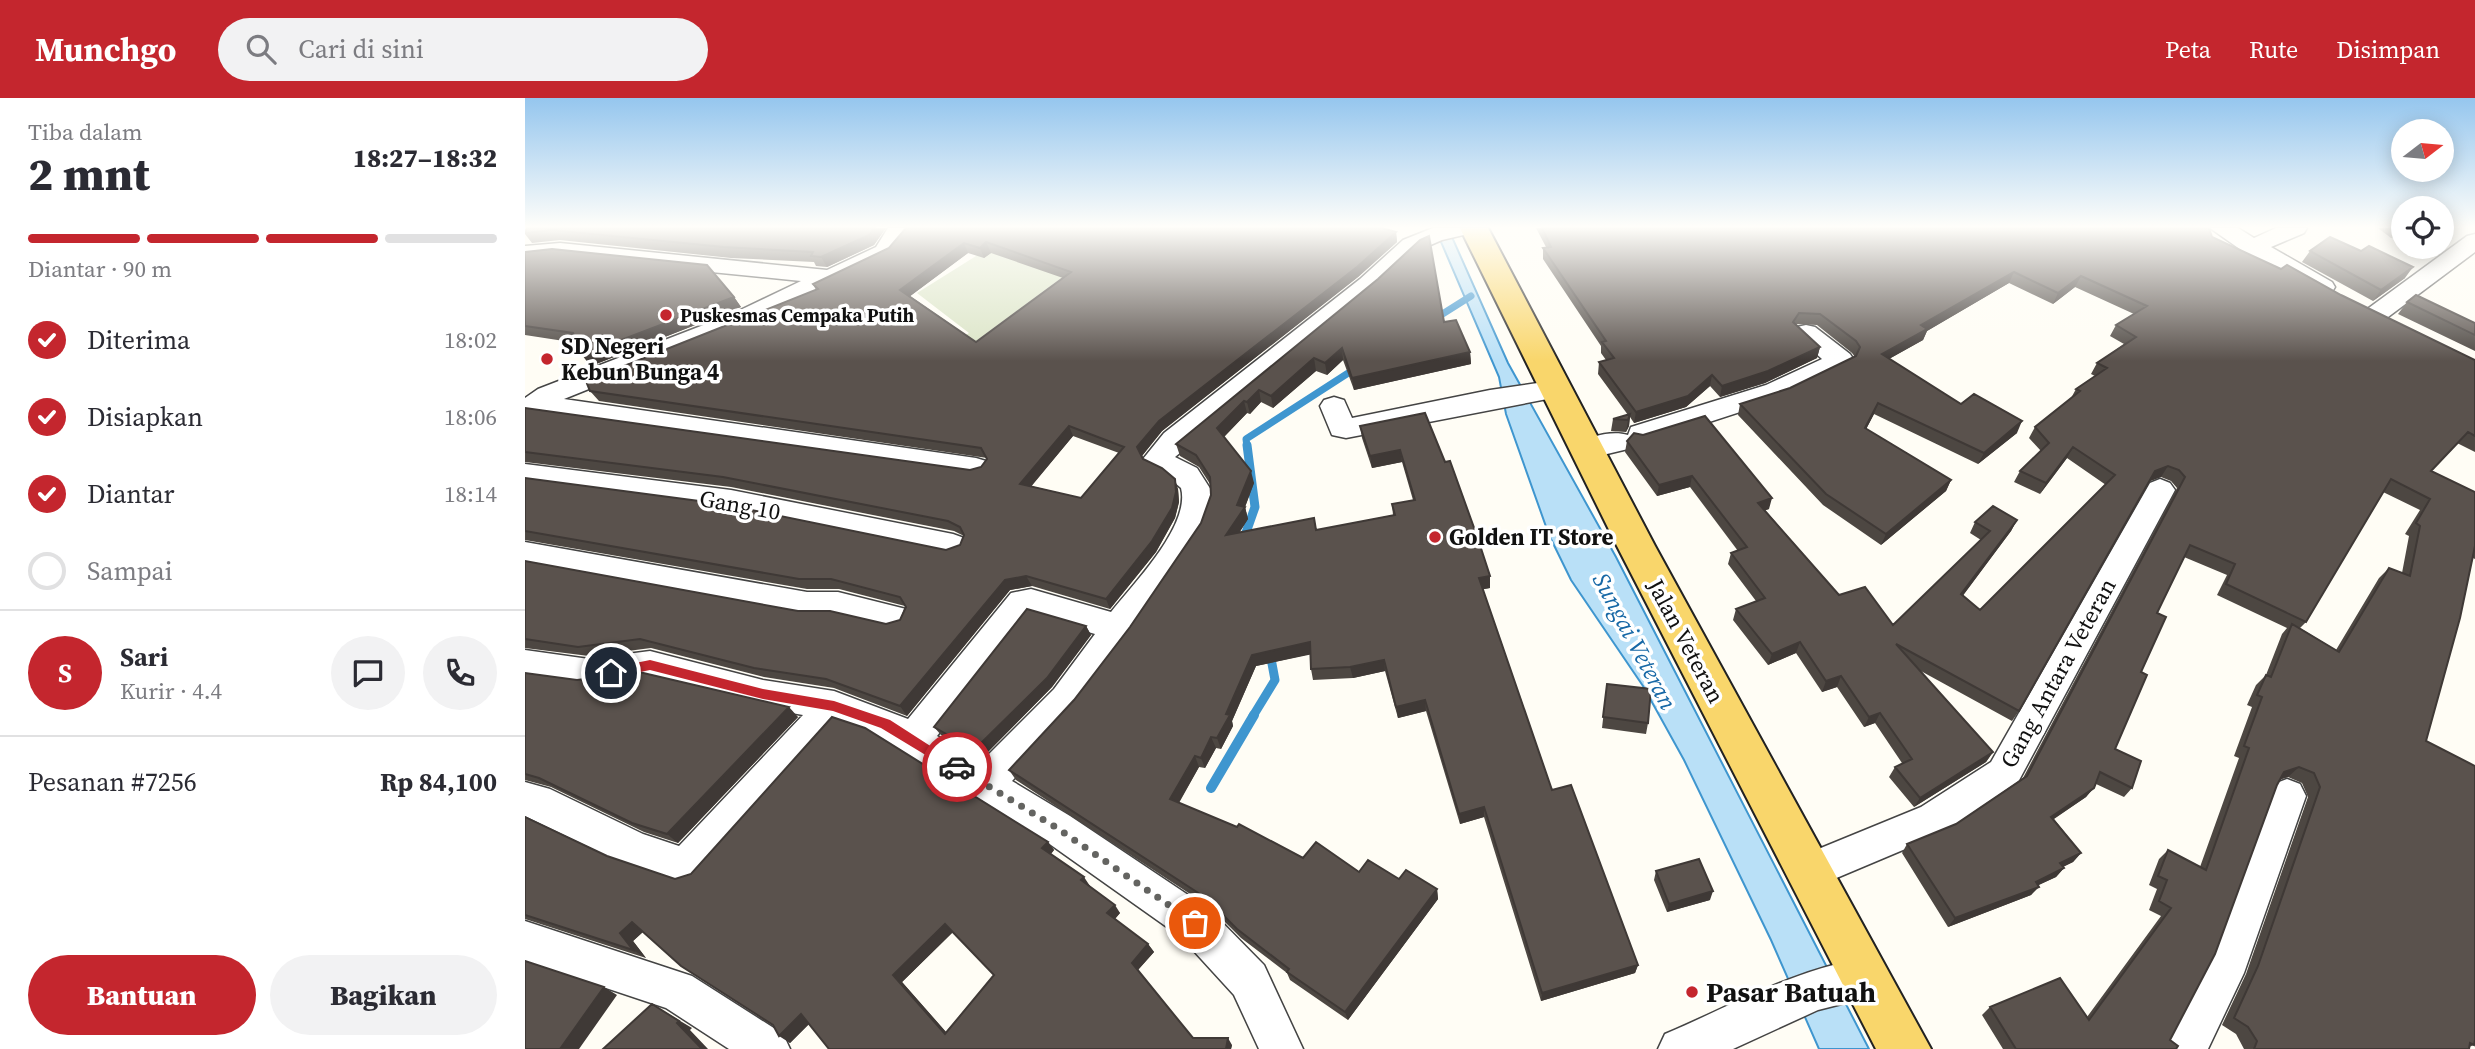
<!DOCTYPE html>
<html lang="id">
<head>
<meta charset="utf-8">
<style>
  body { margin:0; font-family:"Source Serif 4",serif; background:#f2f2f3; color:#2b2b33; height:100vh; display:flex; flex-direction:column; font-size:26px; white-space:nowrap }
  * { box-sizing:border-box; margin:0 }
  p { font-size:23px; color:#7c7c81 }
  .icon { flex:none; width:38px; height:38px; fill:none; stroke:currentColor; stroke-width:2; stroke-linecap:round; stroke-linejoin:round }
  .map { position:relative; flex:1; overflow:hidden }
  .side { display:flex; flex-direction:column; background:#fff; width:525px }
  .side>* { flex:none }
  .needle { width:46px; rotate:74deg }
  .tools { position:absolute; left:1866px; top:21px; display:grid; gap:14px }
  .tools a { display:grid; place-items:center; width:63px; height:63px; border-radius:50%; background:#fff; box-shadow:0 4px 18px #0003; font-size:35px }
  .pin { position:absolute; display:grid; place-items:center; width:60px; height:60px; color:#fff; margin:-30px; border:4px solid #fff; border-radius:50%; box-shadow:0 2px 7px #0007 }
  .courier { position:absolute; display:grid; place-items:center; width:70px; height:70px; margin:-35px; border:5px solid #c4262e; border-radius:50%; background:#fff; color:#222; box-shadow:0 2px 9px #0007 }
  .headline em { font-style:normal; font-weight:800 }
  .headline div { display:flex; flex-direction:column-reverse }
  .headline { display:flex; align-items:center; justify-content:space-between; height:119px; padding:0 28px }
  h1 { font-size:46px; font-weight:800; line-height:52px }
  .bar { display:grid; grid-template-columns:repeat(4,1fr); gap:10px 7px; align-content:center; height:84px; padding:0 28px }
  .bar i { height:9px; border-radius:5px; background:#e1e1e2 }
  .bar .active { background:#c4262e }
  .bar p { grid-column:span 4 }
  .line { display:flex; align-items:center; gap:18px; padding:0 28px; border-top:2px solid #e1e1e2 }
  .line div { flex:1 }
  .round { display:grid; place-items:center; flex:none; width:74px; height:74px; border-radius:37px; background:#f2f2f3 }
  ol { padding:0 28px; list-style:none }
  li { display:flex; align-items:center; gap:21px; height:77px }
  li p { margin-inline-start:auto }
  li .icon { padding:7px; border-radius:50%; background:#c4262e; color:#fff; stroke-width:4 }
  li:last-child { color:#7c7c81 }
  li i { width:38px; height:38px; border:4px solid #e1e1e2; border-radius:50% }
  .button { display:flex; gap:14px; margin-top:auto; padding:14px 28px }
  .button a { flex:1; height:80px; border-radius:42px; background:#c4262e; color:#fff; font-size:28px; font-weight:800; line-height:80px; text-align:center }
  .button a+a { background:#f2f2f3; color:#2b2b33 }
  header { display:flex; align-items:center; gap:42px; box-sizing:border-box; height:98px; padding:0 35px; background:#c4262e; color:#fff }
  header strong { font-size:33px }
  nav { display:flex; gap:38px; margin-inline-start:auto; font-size:24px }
  .search { width:490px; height:63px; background:#f2f2f3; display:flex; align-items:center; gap:18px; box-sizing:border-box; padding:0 24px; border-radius:38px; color:#7c7c81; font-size:26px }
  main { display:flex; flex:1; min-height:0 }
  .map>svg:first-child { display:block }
  .cemetery { fill:#d9e3c4 }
  .water { fill:#b9e0f7; stroke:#3f96cf; stroke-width:2 }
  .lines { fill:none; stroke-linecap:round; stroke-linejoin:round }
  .stream-far2 { stroke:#3f96cf; stroke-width:7 }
  .stream-far1 { stroke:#3f96cf; stroke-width:9 }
  .stream { stroke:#3f96cf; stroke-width:10 }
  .minor-casing { stroke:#444; stroke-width:3 }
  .primary-casing { stroke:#222; stroke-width:4 }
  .minor { fill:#fff; fill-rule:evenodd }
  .primary { fill:#f9d66b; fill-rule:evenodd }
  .wall { fill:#4d4742; fill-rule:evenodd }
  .shaded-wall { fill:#3f3936 }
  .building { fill:#5a524d; stroke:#3f3936; stroke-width:2; fill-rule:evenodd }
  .route { fill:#c4262e }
  .done { stroke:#646461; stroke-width:7; stroke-dasharray:0 12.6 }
  .poi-dot { fill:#c4262e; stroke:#fff; stroke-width:2.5 }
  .labels { text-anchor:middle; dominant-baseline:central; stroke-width:7; stroke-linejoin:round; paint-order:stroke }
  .far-poi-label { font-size:19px; font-weight:bold; fill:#111; stroke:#fff; text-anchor:start }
  .poi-label { font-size:23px; font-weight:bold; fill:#111; stroke:#fff; text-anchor:start }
  .street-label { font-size:23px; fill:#111; stroke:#fff }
  .water-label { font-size:24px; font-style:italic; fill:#1768a6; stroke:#fff }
  .near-poi-label { font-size:28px; font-weight:bold; fill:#111; stroke:#fff; text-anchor:start }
</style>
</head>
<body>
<header>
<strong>Munchgo</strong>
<div class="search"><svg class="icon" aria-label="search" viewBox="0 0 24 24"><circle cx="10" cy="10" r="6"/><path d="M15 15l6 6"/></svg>Cari di sini</div>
<nav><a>Peta</a><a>Rute</a><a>Disimpan</a></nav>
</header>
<main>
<section class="side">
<div class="headline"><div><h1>2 mnt</h1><p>Tiba dalam</p></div><em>18:27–18:32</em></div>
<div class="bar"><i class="active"></i><i class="active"></i><i class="active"></i><i></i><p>Diantar · 90 m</p></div>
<ol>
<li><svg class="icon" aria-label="check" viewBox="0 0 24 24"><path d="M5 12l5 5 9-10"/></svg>Diterima<p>18:02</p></li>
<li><svg class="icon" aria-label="check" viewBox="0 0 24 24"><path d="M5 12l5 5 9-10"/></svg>Disiapkan<p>18:06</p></li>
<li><svg class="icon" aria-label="check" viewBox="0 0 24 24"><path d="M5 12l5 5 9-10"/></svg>Diantar<p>18:14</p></li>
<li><i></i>Sampai</li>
</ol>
<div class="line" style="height:126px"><b class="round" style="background:#c4262e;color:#fff">S</b><div><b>Sari</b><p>Kurir · 4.4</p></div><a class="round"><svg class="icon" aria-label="chat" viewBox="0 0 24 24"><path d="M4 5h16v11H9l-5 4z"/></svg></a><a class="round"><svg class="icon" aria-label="phone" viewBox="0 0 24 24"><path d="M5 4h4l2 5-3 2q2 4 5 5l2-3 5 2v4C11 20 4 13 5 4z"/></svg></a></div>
<div class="line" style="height:91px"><div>Pesanan #7256</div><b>Rp 84,100</b></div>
<div class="button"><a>Bantuan</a><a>Bagikan</a></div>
</section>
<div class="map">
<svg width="1950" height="951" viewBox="0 0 1950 951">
  <rect width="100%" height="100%" fill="#fffdf5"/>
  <path class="cemetery" d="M467 148 543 175 366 306 354 290 444 235 392 195Z"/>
  <path class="water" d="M910 130H923L983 265 1091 459 1344 951H1294L1246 842 1159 662 1118 588 1046 482 1024 437 981 316 974 279Z"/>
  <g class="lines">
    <path class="stream-far2" d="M908 222 946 198
      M722 349 721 341 831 270"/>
    <path class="stream-far1" d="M718 443 730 409 722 347
      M728 618 750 582 745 555"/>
    <path class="stream" d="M686 690 729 617"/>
    <defs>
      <path id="minor" d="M363 130H386L385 138 367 159 225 226 39 301 451 360 461 363 465 370 461 377 451 380 15 316H0V300L13 291 207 216 276 183 35 159 0 162V148L35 145 302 172 351 149Z
        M908 130H950L947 135 917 142 894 152 853 191 650 359 672 370 686 392 687 408 678 435 608 539 553 611 487 683 545 718 684 811 739 867 778 951H734L709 897 656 839 519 742 349 637 315 625 175 782 161 787 95 764 0 718V684L25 691 118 736 154 748 278 617 238 610 125 581 64 589 0 580V552L64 561 125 553 238 582 309 593 383 621 486 495 506 491 586 514C609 485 666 427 656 390L642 378 624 370 618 361 639 335 835 181 878 142ZM506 517 570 536 529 591 456 664 412 638Z
        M1685 130H1713L1729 140 1751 130H1782L1779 135 1746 149 1807 184 1810 189 1807 194H1789L1719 154Z
        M1950 136V154L1859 222H1841L1837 217 1841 212 1942 138Z
        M1281 227 1290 229 1325 256 1329 262 1325 268 1261 299 1126 343 1116 346 1106 343 1103 351 1061 361 1051 358 1047 351 1051 344C1067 339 1086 332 1103 337L1106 329 1241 287 1297 261 1268 235 1272 229Z
        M1033 282 1043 285 1046 291 1043 297 821 340 807 337 795 308 799 302 809 299 819 302 827 320 965 292Z
        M0 366 206 392 428 436 439 440 443 448 439 456 428 460 206 414 0 386Z
        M1635 381 1645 385 1650 392 1492 686 1423 733 1283 792 1269 787 1264 774 1269 761 1396 709 1466 664 1625 385Z
        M0 444 282 494H313L381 511 385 520 381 529 369 533 313 520H282L0 468Z
        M1762 681 1775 686 1781 698 1719 875 1683 951H1638L1681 865 1743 698 1749 686Z
        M0 823 167 878 258 936 265 951H204L141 910 0 863Z
        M1341 860 1356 866 1362 881 1356 896 1293 912 1208 951H1133L1140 936C1206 908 1270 871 1341 860Z"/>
      <path id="primary" d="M935 130H963L1130 448 1406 951H1351L1092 448Z"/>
    </defs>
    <use href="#minor" class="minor-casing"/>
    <use href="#primary" class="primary-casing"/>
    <use href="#minor" class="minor"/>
    <use href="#primary" class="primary"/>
  </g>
  <path class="wall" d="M2 130H361L349 147 302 169 291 168 289 164 206 160 35 142 7 145 0 136Z
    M381 130 871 134 872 144 833 179 637 333 617 358 618 361 653 391 654 404 650 420 631 454 585 511 507 488 485 492 382 618 309 590 239 579 126 550 64 558 0 550V463L273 513 361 526 375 522 380 508 314 491H282L0 442V380L421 452 435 447 439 438 429 433 206 389 0 364V310L445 372 456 369 462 360 74 303 65 293 291 192 288 186 364 150ZM443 155 459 160 466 155 538 180 451 244 385 198ZM548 338 594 355 556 400 506 388Z
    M1011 130H1684L1687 139 1756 171 1816 197 1950 262V354L1932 345 1906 373 1950 394V461L1948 460 1901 643 1949 947 1944 949V951H1719L1711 936 1697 927 1721 876 1783 699 1777 685 1763 679 1755 681 1752 687 1645 942 1651 951H1478L1457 917 1465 909 1562 919 1636 818 1624 812 1632 791 1624 787 1634 761 1643 752 1675 769 1714 660 1709 658 1727 609 1722 607 1731 587 1741 577 1757 536 1762 530 1692 497 1702 477 1659 459 1632 515 1616 574 1590 651 1607 690 1599 699 1571 686 1561 699 1529 721 1556 755 1548 764 1538 769 1539 770 1531 779 1513 787 1506 797 1423 829 1377 755 1382 746 1431 726 1498 680 1652 390 1646 383 1636 379 1624 383 1494 613 1487 623 1394 572 1468 654 1461 664 1389 709 1364 679 1370 669 1377 665 1350 625 1339 629 1312 589 1297 594 1271 555 1243 567 1208 522 1211 511 1231 503 1203 466 1206 455 1213 453 1165 389 1132 398 1100 354 1102 343 1244 411 1240 412 1314 497 1368 527 1456 442 1445 435 1450 424 1492 422 1486 433 1438 497 1455 512 1581 387 1542 360 1515 396 1489 384 1495 373 1516 353 1504 340 1510 329 1545 302 1551 291 1570 278 1566 276 1572 265 1599 246 1585 238 1591 227 1609 216 1550 189 1528 206 1484 185 1402 233 1398 242 1364 261 1436 306 1492 335 1453 366 1349 316 1341 331 1426 382 1421 393 1356 447 1298 407 1213 317 1215 306 1265 290 1330 259 1327 255 1292 227 1271 226 1295 249 1292 260 1240 285 1195 299 1185 288 1161 309 1109 325 1105 319 1104 328 1101 334 1086 333 1088 321 1103 317 1073 276 1074 264 1081 262 1076 255V248L1018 161V150L1021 149ZM1858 394 1895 412 1880 436 1884 438 1877 475 1864 470 1854 480 1811 552 1775 530 1781 524Z
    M1853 130H1878V138L1866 140Z
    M1785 153H1836L1880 180 1848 203 1777 164Z
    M0 154 209 199 216 209 66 268 57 257 52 245 0 237Z
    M853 181 919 224 945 254 946 266 829 292 818 262 802 277 791 273 748 310 736 304 725 316 722 315 699 339 729 385 720 409 723 421 714 435 791 432 868 417 867 406 888 402 877 364 847 370 837 340 835 328 900 315 965 478V490L958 491 1027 692 1113 867 1110 875 1016 903 959 719 935 726 901 613 873 620 860 573 828 580 788 582 786 571 785 556 731 568 707 623 708 628 696 651 691 650 680 670 674 669 654 705 778 760 834 774 874 781 912 791 913 801 823 922 765 882 762 875 716 840 685 809 491 682 484 672 549 602 605 529 676 425 686 397 685 386 674 369 655 358 651 346Z
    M1882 204 1950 225V253L1873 216Z
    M561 528 566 537 527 589 456 661 416 637 409 629Z
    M0 575 273 619 153 745 119 734 26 689 0 682Z
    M1082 586 1123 625 1121 636 1077 630Z
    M0 719 82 758 150 781 523 744 529 752 526 756 565 788 595 815 590 821 623 846 629 854 613 872 668 940 707 947 706 951 284 926 265 945 248 927 118 834 108 843 121 860 0 821ZM428 834 469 877 421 934 377 884Z
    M1131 773 1185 802 1142 814 1129 782Z"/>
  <path class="shaded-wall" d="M349 130H361L349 147 302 169 296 159Z
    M871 134 872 144 833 179 637 333 616 359 612 349 634 323Z
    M461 144 466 155 459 160 455 150Z
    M439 145 443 155 380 202 375 192Z
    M1888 169 1880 180 1848 203 1856 192Z
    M1489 174 1484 185 1402 233 1398 242 1353 267 1357 256 1396 227Z
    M1556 178 1550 189 1528 206 1533 195Z
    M209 199 216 209 66 268 57 257Z
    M1295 249 1292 260 1240 285 1195 299 1197 288Z
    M817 250 818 262 802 277 800 265Z
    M945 254 946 266 829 292 827 280Z
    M789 260 791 273 748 310 746 298Z
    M1187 277 1185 288 1161 309 1109 325 1111 314Z
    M734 292 736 304 725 316 722 304Z
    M719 303 722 315 696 342 692 330Z
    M1353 305 1349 316 1336 341 1340 330Z
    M1105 316 1104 328 1101 334 1103 322Z
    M1497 323 1492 335 1453 366 1459 355Z
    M544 328 548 338 500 396 495 386Z
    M1548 349 1542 360 1515 396 1521 385Z
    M875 352 877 364 847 370 845 358Z
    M1643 368 1636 379 1623 384 1630 373Z
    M726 373 729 385 720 409 723 421 705 449 701 437Z
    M1167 378 1165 389 1132 398 1134 387Z
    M650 381 653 391 654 404 650 420 631 454 585 511 581 501Z
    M1426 382 1421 393 1356 447 1361 436Z
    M1247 400 1244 411 1230 416 1233 405Z
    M1492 422 1486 433 1431 507 1436 496Z
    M501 478 507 488 485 492 382 618 375 608 480 482Z
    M965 478V490L954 492V480Z
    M561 528 566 537 527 589 456 661 449 652Z
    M785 544 788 556 731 568 707 623 708 628 696 651 692 640 701 616 727 557Z
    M1275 544 1271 555 1243 567 1247 556Z
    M859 562 860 573 828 580 825 569Z
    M1316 578 1312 589 1297 594 1301 583Z
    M900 602 901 613 873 620 871 609Z
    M264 609 273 619 153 745 142 736Z
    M1355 615 1350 625 1339 629 1344 619Z
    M686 639 691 650 680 670 676 660Z
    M1468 654 1461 664 1389 709 1395 700Z
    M670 658 674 669 650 711 645 701Z
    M1774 669 1763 679 1748 684 1759 674Z
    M1569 690 1561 699 1518 728 1526 719Z
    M959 709V719L935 726 934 716Z
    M523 744 529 752 524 758 517 750Z
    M1556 755 1548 764 1527 774 1535 765Z
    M1539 770 1531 779 1503 792 1511 784Z
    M559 779 565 788 562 790 556 782Z
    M1514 789 1506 797 1423 829 1430 820Z
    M912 791 913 801 823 922 820 914Z
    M1188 793 1185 802 1142 814 1144 806Z
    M590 807 595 815 588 823 582 815Z
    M107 824 120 832 108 843 121 860 108 852 95 835Z
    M420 826 428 834 377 884 428 942 420 936 368 877Z
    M623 846 629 854 612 873 607 865Z
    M1113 867 1110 875 1016 903 1017 895Z
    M79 889 92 897 54 951H35Z
    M127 906 167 930 165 932 183 951H177L152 925Z
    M276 916 287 923 265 945 254 938Z
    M703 940 707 947 706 951H701Z"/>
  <path class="building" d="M2 130H349L344 137 296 159 286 158 288 154 199 149 27 132 0 135Z
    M381 130H857L871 134 832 169 634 323 612 349 618 361 637 370 650 381 651 394 647 410 627 443 581 501 501 478 480 482 375 608 301 581 229 570 115 541 53 549 0 541V463L273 513H305L361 526 375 522 381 509 375 499 306 481H274L0 433V380L197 406 421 452 435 447 439 437 435 429 423 423 198 379 0 354V310L445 372 456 369 462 361 456 350 65 293 61 283 293 191 288 186 364 150ZM461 144 546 174 451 244 375 192 439 145 455 150ZM544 328 599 349 556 400 495 386Z
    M1017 130H1684L1687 139 1756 171 1762 167 1816 197 1950 262V338L1943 334 1906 373 1950 394V448L1935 520 1901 643 1950 668V942L1949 947 1945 945 1944 951H1729L1732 943 1723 929 1709 920 1733 868 1795 689 1789 675 1774 669 1759 674 1752 687 1690 856 1645 942 1653 948 1651 951H1491L1465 909 1535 880 1564 922 1646 810 1634 803 1642 782 1633 778 1643 752 1681 772 1724 650 1719 648 1737 599 1732 597 1741 577 1746 579 1767 526 1814 554 1864 470 1885 478 1895 428 1891 425 1905 401 1866 381 1781 524 1701 486 1710 466 1665 447 1632 515 1641 519 1616 574 1622 577 1590 651 1616 663 1607 690 1575 674 1569 690 1526 719 1556 755 1535 765 1539 770 1511 784 1514 789 1430 820 1382 746 1431 726 1502 678 1660 379 1654 372 1643 368 1630 373 1494 613 1371 546 1468 654 1395 700 1370 669 1387 661 1355 615 1344 619 1316 578 1301 583 1275 544 1247 556 1211 511 1240 500 1206 455 1222 449 1167 378 1134 387 1102 343 1109 335 1118 337 1180 318 1247 400 1233 405 1314 497 1340 489 1368 527 1465 433 1450 424 1468 408 1492 422 1436 496 1455 512 1590 377 1548 349 1521 385 1495 373 1524 345 1510 329 1555 293 1551 291 1582 270 1572 265 1611 239 1591 227 1622 208 1556 178 1533 195 1489 174 1396 227 1402 231 1357 256 1436 306 1449 296 1497 323 1459 355 1353 305 1340 330 1426 382 1361 436 1301 396 1215 306 1265 290 1331 258 1335 249 1331 243 1295 216 1274 215 1268 224 1295 249 1243 273 1197 288 1187 277 1163 298 1111 314 1074 264 1089 260 1077 244 1081 243 1018 150 1026 149Z
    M1865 130H1878V133L1870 134Z
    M904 138 919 224 931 222 945 254 827 280 817 250 800 265 789 260 746 298 734 292 722 304 719 303 692 330 726 373 712 407 720 409 701 437 789 420 791 432 870 417 867 406 890 402 875 352 845 358 835 328 900 315 920 364 925 363 952 438 965 478 954 480 1027 692 1046 687 1113 867 1017 895 959 709 934 716 900 602 871 609 859 562 825 569 786 571 785 544 727 557 701 616 705 617 692 640 686 639 676 660 670 658 645 701 712 729 714 726 778 760 791 744 834 774 843 762 874 781 881 772 912 791 820 914 762 874 764 871 712 831 681 800 484 672 549 602 605 529 676 425 686 397 685 379 671 357 651 346 853 181 895 142Z
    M1805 139 1836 153 1844 148 1888 169 1856 192 1785 153Z
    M27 151 182 167 209 199 57 257 48 235 0 228V154Z
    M1891 197 1950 225V237L1882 204Z
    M1105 316 1103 322 1088 321Z
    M502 511 561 528 522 580 449 652 409 629Z
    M114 574 264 609 142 736 107 725 14 680 0 676V575L52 582Z
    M1082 586 1126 591 1123 625 1078 619Z
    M307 619 340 630 523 744 517 750 559 779 556 782 590 807 582 815 623 846 607 865 668 940H703L701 951H304L276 916 254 938 248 927 156 868 107 824 95 835 108 852 0 817V719L82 758 150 781 166 776ZM420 826 469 877 420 936 368 877Z
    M1174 761 1188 793 1144 806 1131 773Z
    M0 863 79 889 35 951H0Z
    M127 906 154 923 152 925 177 951H78Z"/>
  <linearGradient id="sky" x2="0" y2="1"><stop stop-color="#95c6ee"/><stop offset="0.49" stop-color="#fffefa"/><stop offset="1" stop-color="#fffefa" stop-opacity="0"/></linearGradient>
  <rect width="1950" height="263" fill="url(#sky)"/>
  <path class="route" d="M125 562 238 591 309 603 365 622 438 669 432 674 427 673 356 630 308 613 238 601 125 572 86 580 80 575 86 570Z"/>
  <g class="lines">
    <path class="done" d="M432 669 532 730 670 825"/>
  </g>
  <g class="poi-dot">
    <circle cx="141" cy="217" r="7"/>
    <circle cx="22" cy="261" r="7"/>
    <circle cx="910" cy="439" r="7"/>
    <circle cx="1167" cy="894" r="7"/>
  </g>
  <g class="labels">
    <g class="far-poi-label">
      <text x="155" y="217">Puskesmas Cempaka Putih</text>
    </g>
    <g class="poi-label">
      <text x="36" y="248">SD Negeri<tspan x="36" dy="26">Kebun Bunga 4</tspan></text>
      <text x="924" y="439">Golden IT Store</text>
    </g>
    <g class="street-label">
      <text transform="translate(215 407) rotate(10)">Gang 10</text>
      <text transform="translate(1161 543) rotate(62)">Jalan Veteran</text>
      <text transform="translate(1533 575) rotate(-61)">Gang Antara Veteran</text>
    </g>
    <g class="water-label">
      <text transform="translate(1110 543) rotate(62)">Sungai Veteran</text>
    </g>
    <g class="near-poi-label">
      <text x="1181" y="894">Pasar Batuah</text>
    </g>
  </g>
</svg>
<div class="tools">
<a><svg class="needle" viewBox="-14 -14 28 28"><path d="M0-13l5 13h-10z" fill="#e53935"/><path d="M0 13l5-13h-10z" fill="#7c7c81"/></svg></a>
<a><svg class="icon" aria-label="locate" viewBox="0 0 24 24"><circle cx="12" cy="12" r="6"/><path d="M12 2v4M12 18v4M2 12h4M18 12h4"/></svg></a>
</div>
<div class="pin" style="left:670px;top:825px;background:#ea580c"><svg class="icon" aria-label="bag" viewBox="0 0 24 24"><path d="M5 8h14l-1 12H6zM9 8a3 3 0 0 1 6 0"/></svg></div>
<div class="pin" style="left:86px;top:575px;background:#1f2937"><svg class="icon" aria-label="home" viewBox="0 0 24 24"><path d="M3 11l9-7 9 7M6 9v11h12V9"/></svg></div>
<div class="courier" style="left:432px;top:669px"><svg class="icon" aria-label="car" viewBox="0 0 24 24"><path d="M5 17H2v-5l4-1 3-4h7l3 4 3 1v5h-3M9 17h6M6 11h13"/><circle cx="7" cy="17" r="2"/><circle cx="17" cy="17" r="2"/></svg></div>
</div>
</main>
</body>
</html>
